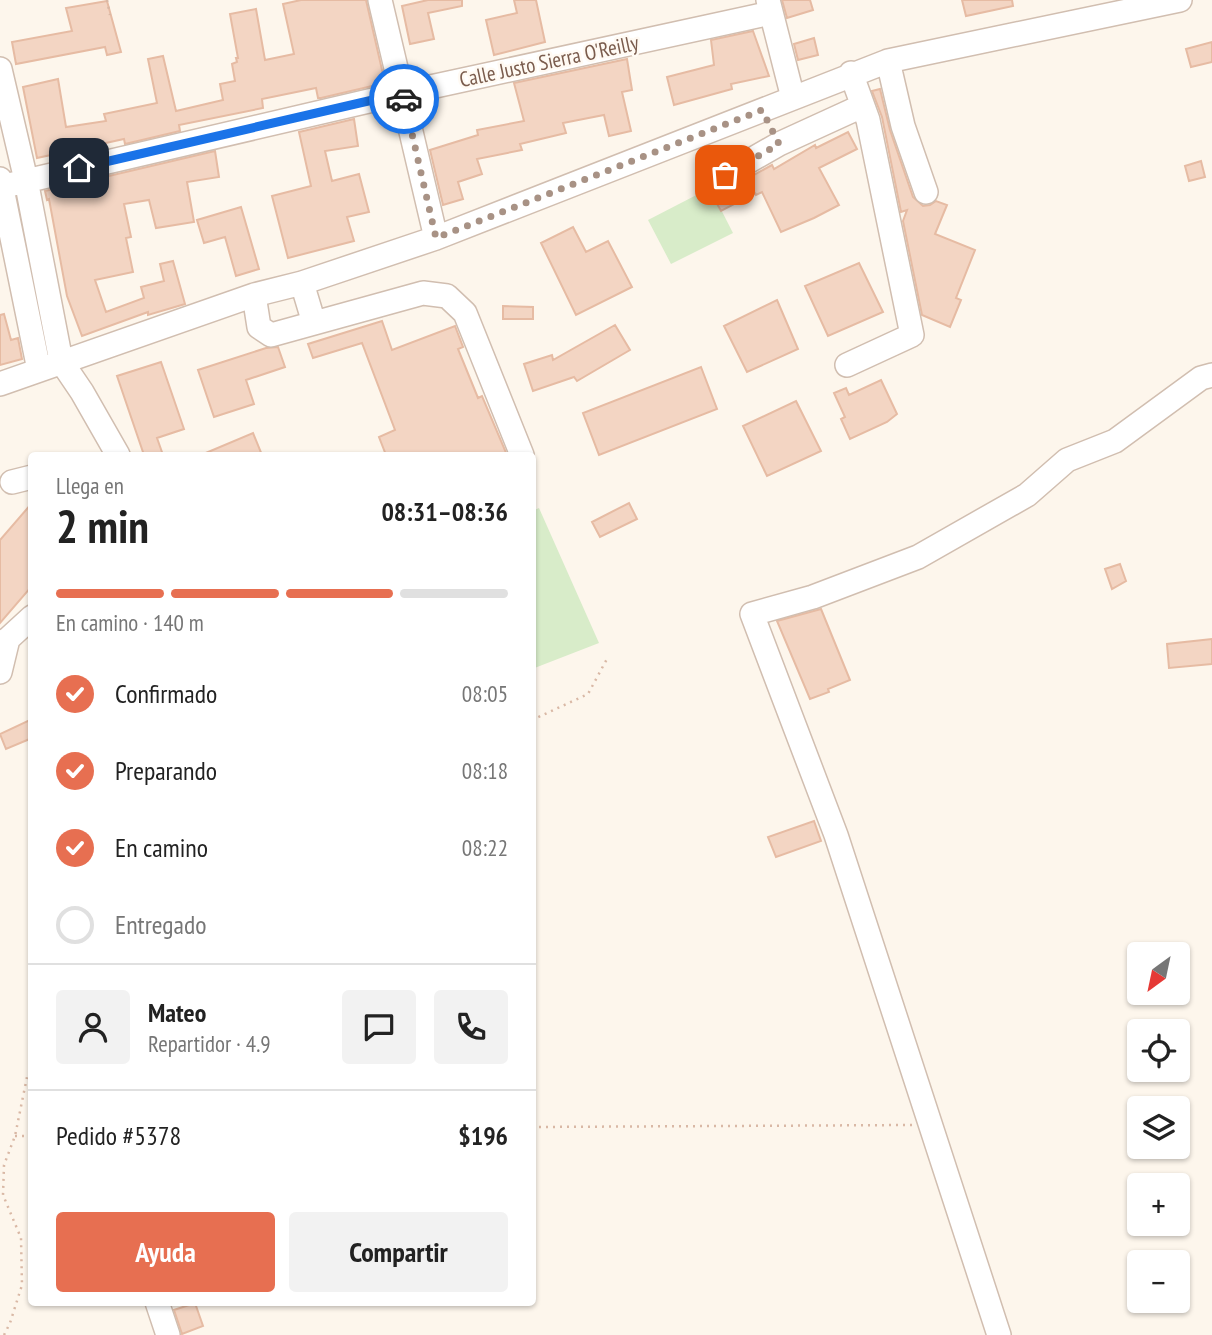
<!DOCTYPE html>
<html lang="es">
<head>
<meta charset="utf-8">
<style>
  body { margin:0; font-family:"PT Sans Narrow",sans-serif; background:#f2f2f2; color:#222; height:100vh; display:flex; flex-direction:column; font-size:26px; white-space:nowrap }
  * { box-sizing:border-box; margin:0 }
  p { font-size:23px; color:#767676 }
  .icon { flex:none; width:38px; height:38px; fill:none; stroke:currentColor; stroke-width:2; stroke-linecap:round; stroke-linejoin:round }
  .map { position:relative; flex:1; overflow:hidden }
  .panel { position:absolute; left:28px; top:452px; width:508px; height:854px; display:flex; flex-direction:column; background:#fff; border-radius:7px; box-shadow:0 2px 5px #0004 }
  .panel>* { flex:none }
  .needle { width:46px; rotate:213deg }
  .tools { position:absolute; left:1127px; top:942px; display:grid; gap:14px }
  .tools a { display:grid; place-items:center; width:63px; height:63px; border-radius:7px; background:#fff; box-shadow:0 2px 5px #0004; font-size:35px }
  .pin { position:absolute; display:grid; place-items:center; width:60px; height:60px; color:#fff; margin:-30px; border-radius:14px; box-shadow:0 4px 10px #0006 }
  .courier { position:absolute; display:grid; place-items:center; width:70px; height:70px; margin:-35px; border:5px solid #1a73e8; border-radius:50%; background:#fff; color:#222; box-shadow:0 2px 9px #0007 }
  .head em { font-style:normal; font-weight:700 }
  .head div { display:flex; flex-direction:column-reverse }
  .head { display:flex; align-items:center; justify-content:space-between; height:119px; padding:0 28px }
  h1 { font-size:46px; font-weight:700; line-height:52px }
  .bar { display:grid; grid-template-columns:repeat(4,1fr); gap:10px 7px; align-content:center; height:84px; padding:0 28px }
  .bar i { height:9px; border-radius:5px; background:#e0e0e0 }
  .bar .on { background:#e76f51 }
  .bar p { grid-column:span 4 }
  .line { display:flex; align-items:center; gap:18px; padding:0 28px; border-top:2px solid #e0e0e0 }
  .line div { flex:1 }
  .round { display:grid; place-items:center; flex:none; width:74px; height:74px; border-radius:7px; background:#f2f2f2 }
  ol { padding:0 28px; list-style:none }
  li { display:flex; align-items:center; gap:21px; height:77px }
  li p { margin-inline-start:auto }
  li .icon { padding:7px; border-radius:50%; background:#e76f51; color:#fff; stroke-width:4 }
  li:last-child { color:#767676 }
  li i { width:38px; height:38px; border:4px solid #e0e0e0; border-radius:50% }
  .cta { display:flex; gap:14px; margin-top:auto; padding:14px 28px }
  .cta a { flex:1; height:80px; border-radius:7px; background:#e76f51; color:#fff; font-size:28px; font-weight:700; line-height:80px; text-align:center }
  .cta a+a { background:#f2f2f2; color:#222 }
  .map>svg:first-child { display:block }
  .green { fill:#d8ecc9 }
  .building { fill:#f3d5c3; stroke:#e6bba3; stroke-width:2 }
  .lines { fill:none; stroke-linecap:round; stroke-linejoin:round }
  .minor-casing { stroke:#d1beb0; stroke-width:26 }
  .path { stroke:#d9b8a5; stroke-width:2.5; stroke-dasharray:2 5; stroke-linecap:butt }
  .minor { stroke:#fff; stroke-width:23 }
  .done { stroke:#a89285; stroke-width:7; stroke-dasharray:0 12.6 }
  .route { stroke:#1a73e8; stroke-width:9 }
  .labels { text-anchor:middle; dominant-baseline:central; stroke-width:5; stroke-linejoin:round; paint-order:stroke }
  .street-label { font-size:21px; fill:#7a5c4d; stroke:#fffaf3 }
</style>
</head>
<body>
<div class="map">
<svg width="1212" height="1335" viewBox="0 0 1212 1335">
  <rect width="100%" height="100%" fill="#fdf6ec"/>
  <path class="green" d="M710 188 733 233 671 264 648 220Z
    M539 508 599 643 532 669V511Z"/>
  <path class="building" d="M301 0H366L385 83 321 98H318L316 88 262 99 263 108 179 125 180 131 125 144 124 139 37 158 23 87 58 79 66 127 106 121 104 114 157 103 148 59 163 56 176 111 223 100 220 84 235 81 232 64 237 62 236 58H238L230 14 256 9 265 60 294 54 283 4Z
    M428 0H462V6L428 13 434 39 410 44 402 6Z
    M514 0H536L545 42 494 55 486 20 517 13Z
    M782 0H810L813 10 787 18Z
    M962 0H1012L1013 6 966 16Z
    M107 1 121 52 107 55 105 47 16 64 12 42 72 31 66 8Z
    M753 31 769 76 731 84 732 89 674 105 667 77 714 65 711 40Z
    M814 38 818 55 798 60 794 44Z
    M1212 42V62L1191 67 1186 49Z
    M627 59 632 90 622 92 631 131 609 136 604 115 563 123 566 133 520 144 522 150 477 159 482 174 458 182 463 199 443 205 430 150 478 135 477 130 524 121 514 83Z
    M880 89 890 130 913 197 923 206 930 205 936 201 947 205 935 234 975 250 956 298 961 300 950 327 922 315 903 221 907 210 901 212 882 117 872 91Z
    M354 119 358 146 325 151 332 181 359 174 369 212 347 217 354 241 288 258 272 196 311 186 299 132Z
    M848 132 857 149 819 168 839 205 814 218 781 232 762 192 756 195 755 193 721 211 711 193 721 188 732 187 772 165 774 169 815 145 816 148Z
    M215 151 219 177 187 182 194 222 156 228 149 200 124 204 131 237 126 238 133 272 95 280 106 312 144 298 141 287 164 281 160 264 173 261 185 304 148 315V312L82 336 67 296 49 199 47 200 45 191Z
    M1201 161 1205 177 1189 181 1185 166Z
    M241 207 259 269 236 276 225 237 204 243 197 220Z
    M573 227 586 252 608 241 632 287 576 315 541 243Z
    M859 263 883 312 828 336 805 286Z
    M777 300 798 349 747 372 724 326Z
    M503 306 533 307V319H503Z
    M4 314 11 340 18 338 22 359 0 365V315Z
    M382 321 392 350 455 326 463 347 458 349 478 398 482 396 507 455H386L379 437 395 430 362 343 313 358 308 344Z
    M615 325 630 350 577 381 574 377 533 391 524 364 552 355 553 360Z
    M278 347 285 367 246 380 254 404 214 417 198 370 266 348Z
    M161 362 184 429 157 438 163 455H144L117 376Z
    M701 367 717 409 599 455 583 413Z
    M881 380 897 414 887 422 850 439 841 419 845 417 834 393 846 388 849 395Z
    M796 401 821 451 767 476 743 426Z
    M253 433 262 455H201Z
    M32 503V586L0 623V540Z
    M629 503 637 519 600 537 592 522Z
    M1120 564 1126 581 1112 589 1105 569Z
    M821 609 850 680 828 689 829 692 810 699 777 621Z
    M1212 639V664L1169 668 1167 644Z
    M32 719V738L6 749 0 734Z
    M814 821 821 841 776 857 768 837Z
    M195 1303 203 1326 182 1334 174 1310Z"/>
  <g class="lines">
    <defs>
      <path id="minor" d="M380 0 436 238
        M768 0 793 98
        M888 61 903 126 926 192
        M0 69 26 180 61 361 82 392 118 455
        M725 175 779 144 862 106
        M0 179 39 370
        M0 187 403 93 771 13
        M302 283 314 323
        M254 295 259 327 271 335 423 293 447 296 465 313 522 455
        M847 365 912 335 868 120 851 73
        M0 384 254 295 302 283 436 238 888 61 1180 0
        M12 482 32 477
        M0 643 8 639 32 617
        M0 672 8 639
        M157 1302 168 1335
        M999 1335 836 835 752 614 813 597 918 557 1027 495 1067 460 1115 441 1201 378 1212 375"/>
    </defs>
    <use href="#minor" class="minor-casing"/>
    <path class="path" d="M107 0 110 15
      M532 720 588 694 608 657
      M532 1127 912 1125
      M15 1136H32
      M4 1335 10 1323 22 1285 21 1238 3 1195 4 1165 15 1136 27 1077 32 1071"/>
    <use href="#minor" class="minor"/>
  </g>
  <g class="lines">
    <path class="done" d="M404 99 436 238 762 110 779 144 725 175"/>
    <path class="route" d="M79 168 403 93 404 99"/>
  </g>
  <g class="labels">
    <g class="street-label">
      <text transform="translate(549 61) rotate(-12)">Calle Justo Sierra O'Reilly</text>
    </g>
  </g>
</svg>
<div class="tools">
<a><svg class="needle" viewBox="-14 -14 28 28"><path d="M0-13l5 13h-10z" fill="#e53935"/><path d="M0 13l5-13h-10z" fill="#767676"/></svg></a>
<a><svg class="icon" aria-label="locate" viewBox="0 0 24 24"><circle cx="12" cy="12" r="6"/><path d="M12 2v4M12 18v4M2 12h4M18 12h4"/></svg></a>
<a><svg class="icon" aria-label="layers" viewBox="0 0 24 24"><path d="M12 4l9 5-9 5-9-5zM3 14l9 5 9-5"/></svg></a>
<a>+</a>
<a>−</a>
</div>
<div class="pin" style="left:725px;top:175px;background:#ea580c"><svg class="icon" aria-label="bag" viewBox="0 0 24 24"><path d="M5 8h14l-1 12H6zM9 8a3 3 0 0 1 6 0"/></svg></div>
<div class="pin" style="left:79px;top:168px;background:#1f2937"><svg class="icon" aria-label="home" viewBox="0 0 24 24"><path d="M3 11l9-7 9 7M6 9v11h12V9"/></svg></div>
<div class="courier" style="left:404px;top:99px"><svg class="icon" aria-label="car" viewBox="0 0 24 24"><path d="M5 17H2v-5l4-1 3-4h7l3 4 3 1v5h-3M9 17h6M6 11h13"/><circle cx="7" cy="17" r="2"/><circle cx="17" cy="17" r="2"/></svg></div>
<section class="panel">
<div class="head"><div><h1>2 min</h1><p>Llega en</p></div><em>08:31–08:36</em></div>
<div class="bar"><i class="on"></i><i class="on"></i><i class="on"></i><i></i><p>En camino · 140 m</p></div>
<ol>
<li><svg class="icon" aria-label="check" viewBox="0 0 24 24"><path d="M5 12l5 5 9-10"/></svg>Confirmado<p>08:05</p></li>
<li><svg class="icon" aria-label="check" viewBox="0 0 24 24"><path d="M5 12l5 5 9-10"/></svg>Preparando<p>08:18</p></li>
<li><svg class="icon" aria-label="check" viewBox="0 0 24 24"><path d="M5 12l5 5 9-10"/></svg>En camino<p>08:22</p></li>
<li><i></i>Entregado</li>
</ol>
<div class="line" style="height:126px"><a class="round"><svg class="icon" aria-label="person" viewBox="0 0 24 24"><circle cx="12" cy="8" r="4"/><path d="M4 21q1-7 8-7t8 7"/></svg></a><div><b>Mateo</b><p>Repartidor · 4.9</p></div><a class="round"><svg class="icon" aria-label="chat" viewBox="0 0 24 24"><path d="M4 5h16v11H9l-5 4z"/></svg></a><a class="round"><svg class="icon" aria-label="phone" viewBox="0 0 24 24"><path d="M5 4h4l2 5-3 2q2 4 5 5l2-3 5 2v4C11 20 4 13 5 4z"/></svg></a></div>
<div class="line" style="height:91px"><div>Pedido #5378</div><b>$196</b></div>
<div class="cta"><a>Ayuda</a><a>Compartir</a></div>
</section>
</div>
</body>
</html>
